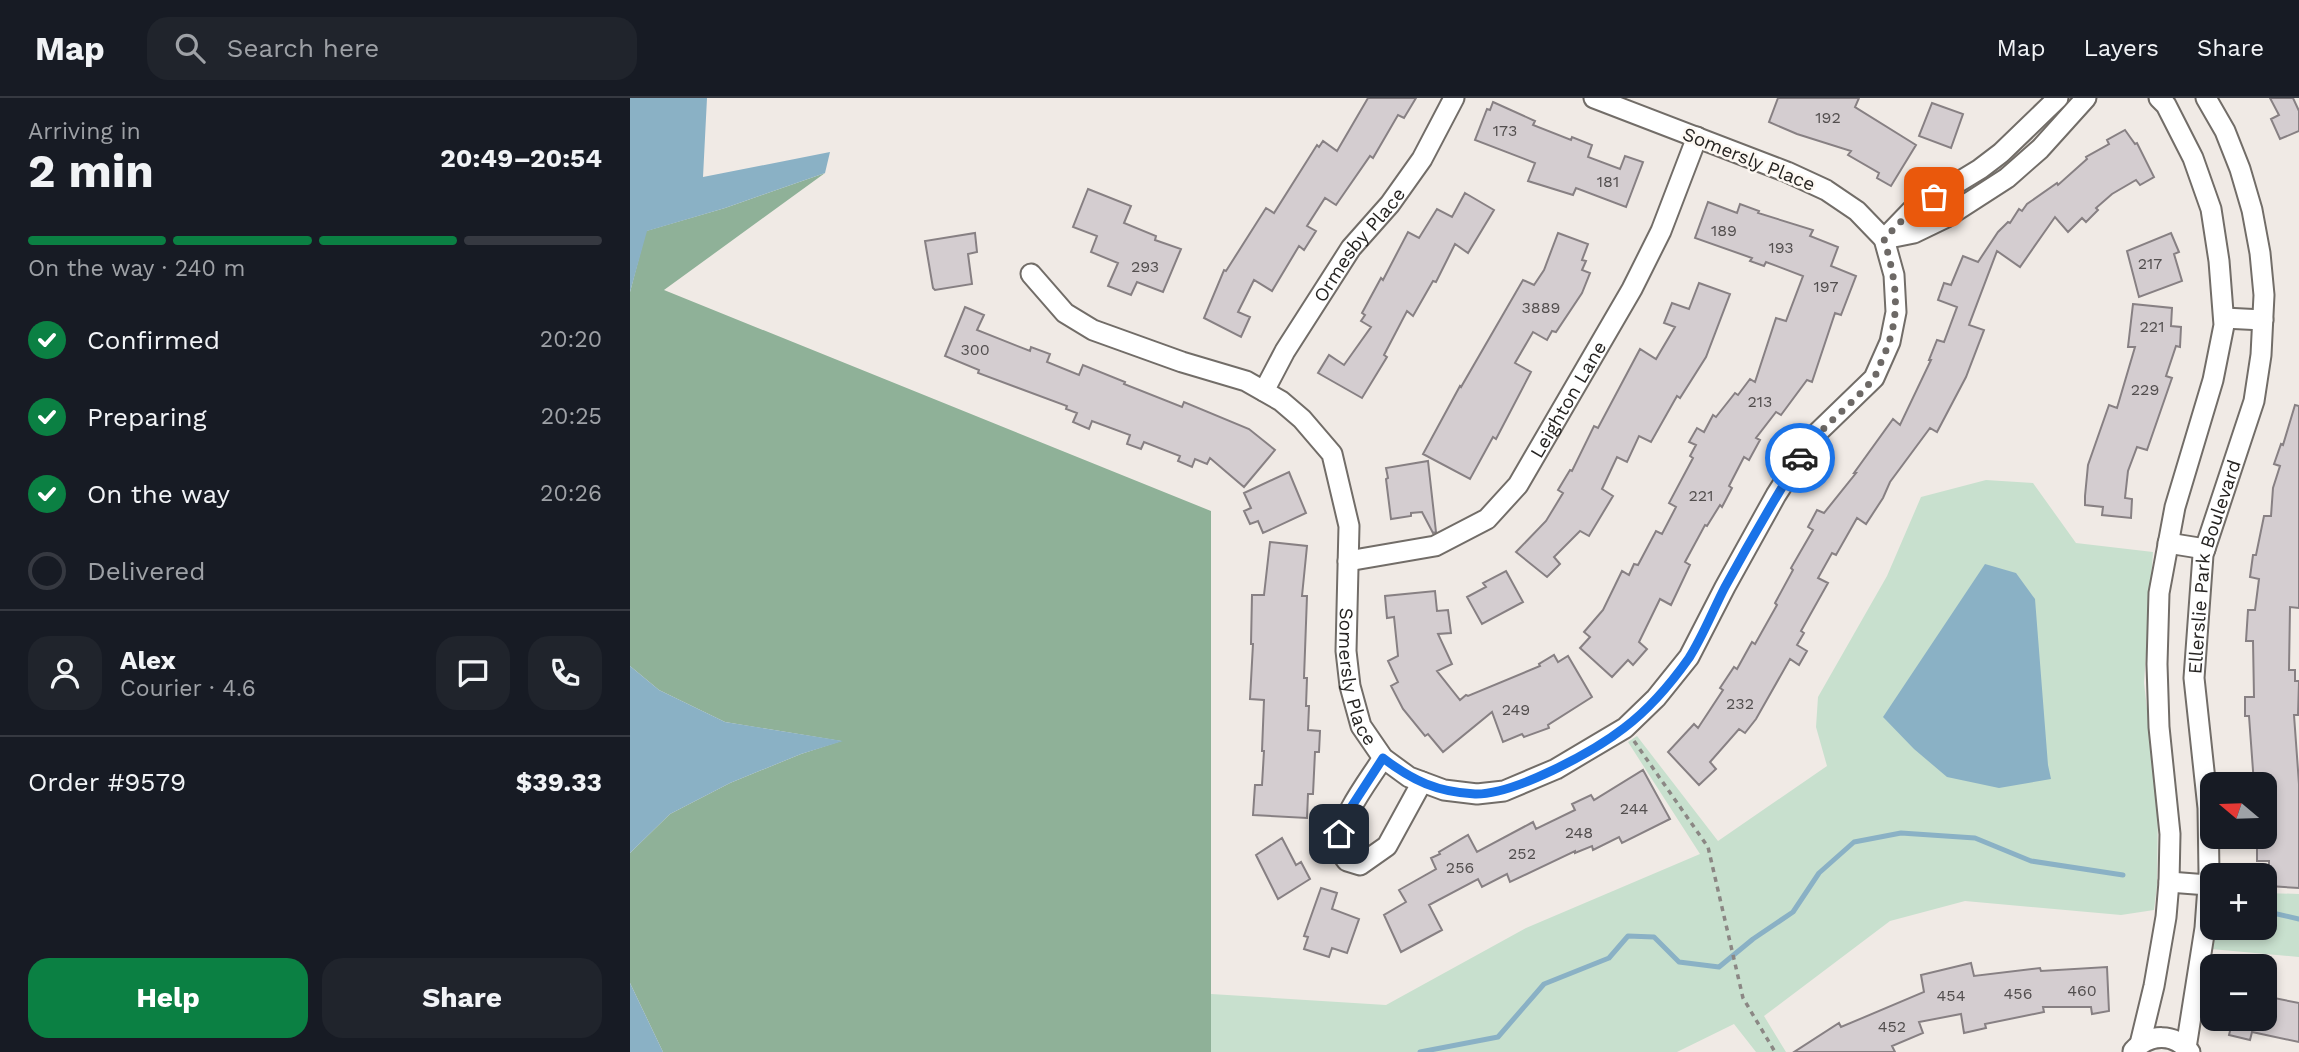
<!DOCTYPE html>
<html lang="en">
<head>
<meta charset="utf-8">
<style>
  body { margin:0; font-family:"Work Sans",sans-serif; background:#20242c; color:#f1f3f6; height:100vh; display:flex; flex-direction:column; font-size:26px; white-space:nowrap }
  * { box-sizing:border-box; margin:0 }
  p { font-size:23px; color:#9ea1a6 }
  .icon { flex:none; width:38px; height:38px; fill:none; stroke:currentColor; stroke-width:2; stroke-linecap:round; stroke-linejoin:round }
  .map { position:relative; flex:1; overflow:hidden }
  .side { display:flex; flex-direction:column; background:#171b24; width:630px }
  .side>* { flex:none }
  .needle { width:46px; rotate:289deg }
  .fabs { position:absolute; left:1570px; top:674px; display:grid; gap:14px }
  .fabs a { display:grid; place-items:center; width:77px; height:77px; border-radius:14px; background:#171b24; box-shadow:0 4px 10px #0003; font-size:35px }
  .pin { position:absolute; display:grid; place-items:center; width:60px; height:60px; color:#fff; margin:-30px; border-radius:14px; box-shadow:0 4px 10px #0006 }
  .courier { position:absolute; display:grid; place-items:center; width:70px; height:70px; margin:-35px; border:5px solid #1a73e8; border-radius:50%; background:#fff; color:#222; box-shadow:0 2px 9px #0007 }
  .headline em { font-style:normal; font-weight:700 }
  .headline div { display:flex; flex-direction:column-reverse }
  .headline { display:flex; align-items:center; justify-content:space-between; height:119px; padding:0 28px }
  h1 { font-size:46px; font-weight:700; line-height:52px }
  .bar { display:grid; grid-template-columns:repeat(4,1fr); gap:10px 7px; align-content:center; height:84px; padding:0 28px }
  .bar i { height:9px; border-radius:5px; background:#363941 }
  .bar .active { background:#0b8043 }
  .bar p { grid-column:span 4 }
  .line { display:flex; align-items:center; gap:18px; padding:0 28px; border-top:2px solid #363941 }
  .line div { flex:1 }
  .round { display:grid; place-items:center; flex:none; width:74px; height:74px; border-radius:21px; background:#20242c }
  ol { padding:0 28px; list-style:none }
  li { display:flex; align-items:center; gap:21px; height:77px }
  li p { margin-inline-start:auto }
  li .icon { padding:7px; border-radius:50%; background:#0b8043; color:#fff; stroke-width:4 }
  li:last-child { color:#9ea1a6 }
  li i { width:38px; height:38px; border:4px solid #363941; border-radius:50% }
  .action { display:flex; gap:14px; margin-top:auto; padding:14px 28px }
  .action a { flex:1; height:80px; border-radius:21px; background:#0b8043; color:#fff; font-size:28px; font-weight:700; line-height:80px; text-align:center }
  .action a+a { background:#20242c; color:#f1f3f6 }
  header { display:flex; align-items:center; gap:42px; box-sizing:border-box; height:98px; padding:0 35px; background:#171b24; border-bottom:2px solid #363941 }
  header strong { font-size:33px }
  nav { display:flex; gap:38px; margin-inline-start:auto; font-size:24px }
  .search { width:490px; height:63px; background:#20242c; display:flex; align-items:center; gap:18px; box-sizing:border-box; padding:0 24px; border-radius:21px; color:#9ea1a6; font-size:26px }
  main { display:flex; flex:1; min-height:0 }
  .map>svg:first-child { display:block }
  .green { fill:#c8e0ce }
  .forest { fill:#8fb198 }
  .water { fill:#8ab1c5 }
  .lines { fill:none; stroke-linecap:round; stroke-linejoin:round }
  .stream { stroke:#8ab1c5; stroke-width:5 }
  .building { fill:#d4cdd0; stroke:#878083; stroke-width:2 }
  .street-casing { stroke:#726d68; stroke-width:23 }
  .path { stroke:#8b8784; stroke-width:3.5; stroke-dasharray:5 5; stroke-linecap:butt }
  .street { stroke:#fff; stroke-width:19 }
  .done { stroke:#6d6966; stroke-width:7; stroke-dasharray:0 12.6 }
  .route { stroke:#1a73e8; stroke-width:9 }
  .labels { text-anchor:middle; dominant-baseline:central; stroke-width:5; stroke-linejoin:round; paint-order:stroke }
  .number-label { font-size:16px; fill:#524e4e }
  .street-label { font-size:19px; fill:#262422; stroke:#fdf8f2 }
</style>
</head>
<body>
<header>
<strong>Map</strong>
<div class="search"><svg class="icon" aria-label="search" viewBox="0 0 24 24"><circle cx="10" cy="10" r="6"/><path d="M15 15l6 6"/></svg>Search here</div>
<nav><a>Map</a><a>Layers</a><a>Share</a></nav>
</header>
<main>
<section class="side">
<div class="headline"><div><h1>2 min</h1><p>Arriving in</p></div><em>20:49–20:54</em></div>
<div class="bar"><i class="active"></i><i class="active"></i><i class="active"></i><i></i><p>On the way · 240 m</p></div>
<ol>
<li><svg class="icon" aria-label="check" viewBox="0 0 24 24"><path d="M5 12l5 5 9-10"/></svg>Confirmed<p>20:20</p></li>
<li><svg class="icon" aria-label="check" viewBox="0 0 24 24"><path d="M5 12l5 5 9-10"/></svg>Preparing<p>20:25</p></li>
<li><svg class="icon" aria-label="check" viewBox="0 0 24 24"><path d="M5 12l5 5 9-10"/></svg>On the way<p>20:26</p></li>
<li><i></i>Delivered</li>
</ol>
<div class="line" style="height:126px"><a class="round"><svg class="icon" aria-label="person" viewBox="0 0 24 24"><circle cx="12" cy="8" r="4"/><path d="M4 21q1-7 8-7t8 7"/></svg></a><div><b>Alex</b><p>Courier · 4.6</p></div><a class="round"><svg class="icon" aria-label="chat" viewBox="0 0 24 24"><path d="M4 5h16v11H9l-5 4z"/></svg></a><a class="round"><svg class="icon" aria-label="phone" viewBox="0 0 24 24"><path d="M5 4h4l2 5-3 2q2 4 5 5l2-3 5 2v4C11 20 4 13 5 4z"/></svg></a></div>
<div class="line" style="height:91px"><div>Order #9579</div><b>$39.33</b></div>
<div class="action"><a>Help</a><a>Share</a></div>
</section>
<div class="map">
<svg width="1669" height="954" viewBox="0 0 1669 954">
  <rect width="100%" height="100%" fill="#f0eae5"/>
  <path class="green" d="M1356 382 1403 385 1446 445 1523 454 1514 585 1528 705 1527 788 1524 812 1491 817 1335 803 1260 823 1134 918 1156 954H1126L1104 926 1047 954H581V896L756 907 896 830 1070 756 998 644 1007 638 1088 743 1197 668 1186 629 1188 599 1257 478 1291 399Z
    M1635 795 1669 796V859L1581 851 1583 830H1634Z"/>
  <path class="forest" d="M195 75 34 192 581 413V954H33L0 885V755L40 716 100 685 171 656 211 643 95 624 29 592 0 568V194L16 133 95 110Z"/>
  <path class="water" d="M0 0H77L73 79 200 54 195 75 95 110 17 133 0 194Z
    M1355 466 1386 475 1405 501 1418 667 1421 681 1369 690 1317 679 1284 651 1253 619Z
    M0 568 29 592 95 624 213 643 171 656 100 685 40 716 0 755Z
    M0 885 33 954H0Z"/>
  <g class="lines">
    <path class="stream" d="M1634 813 1669 821
      M790 954 868 939 914 886 979 860 998 838 1024 839 1049 864 1089 869 1123 841 1163 814 1189 775 1224 744 1271 735 1345 740 1401 763 1493 777"/>
  </g>
  <path class="building" d="M738 0H786L774 20 768 17 743 60 740 58 706 107 695 100 677 128 686 133 674 152 669 148 642 193 624 182 608 214 620 219 611 239 574 220 594 172 596 173 636 110 644 115 687 47 689 49 693 43 707 53Z
    M1148 0H1229L1225 9 1286 47 1261 88 1247 80 1249 75 1218 57 1221 53 1167 36 1139 24Z
    M1640 0H1663L1669 13V33L1650 41 1641 21 1649 17Z
    M863 4 905 23 903 27 941 42 942 39 962 47 958 59 990 71 995 58 1013 64 996 109 946 90 943 97 898 83 905 65 845 42 857 11 860 12Z
    M1302 5 1333 16 1321 50 1289 38Z
    M1495 32 1505 46 1507 45 1524 79 1510 87 1506 82 1482 96 1466 110 1468 112 1456 124 1452 120 1438 134 1425 119 1390 169 1367 153 1339 227 1354 232 1336 279 1307 334 1300 330 1260 384 1253 400 1236 426 1227 420 1206 457 1202 455 1188 480 1198 485 1171 533 1174 535 1167 547 1177 553 1169 567 1160 561 1126 621 1115 635 1109 631 1080 664 1086 671 1069 687 1038 654 1064 626 1068 630 1093 592 1090 590 1104 569 1107 571 1122 544 1125 546 1147 507 1145 505 1163 472 1161 470 1183 432 1178 429 1187 412 1194 415 1226 375H1224L1263 321 1270 327 1301 262H1299L1307 242 1314 244 1327 209 1308 202 1314 185 1321 187 1333 158 1348 164 1368 134 1378 124 1380 125 1389 111 1392 113 1397 106 1427 85 1428 87 1457 61 1456 59 1479 46 1477 42Z
    M458 91 501 108 494 125 526 138 525 142 551 151 533 194 507 184 501 197 478 188 488 165 461 154 467 138 443 129Z
    M835 95 864 112 838 155 825 146 806 184 803 183 783 218 777 213 754 257 757 259 732 300 688 275 699 257 714 267 741 229 731 223 735 217 732 215 751 180 753 182 778 134 789 140 807 111 822 119Z
    M1078 104 1107 115 1110 106 1129 113 1128 115 1183 132 1180 138 1208 149 1201 168 1226 178 1211 217 1205 215 1182 284 1177 282 1151 317 1146 314 1126 340 1130 342 1119 362 1114 359 1099 388 1102 390 1092 409 1090 407 1077 428 1075 427 1055 464 1060 467 1041 507 1030 501 1009 544 1017 551 1003 567 998 562 982 579 950 550 960 539 954 534 973 512 992 473 999 477 1004 466 1008 467 1026 433 1032 436 1046 409 1039 405 1063 360 1060 358 1066 347 1059 344 1067 330 1074 334 1083 317 1086 319 1105 295 1108 297 1120 281 1125 284 1146 220 1156 223 1173 178 1136 164 1134 168 1120 163 1122 160 1065 140Z
    M345 135 347 154 338 156 342 186 305 192 303 190 295 143Z
    M928 135 958 146 952 162 956 163 952 172 960 175 952 195 926 234 922 233 917 242 903 234 885 265 901 274 866 341 863 339 840 381 793 356 830 288 831 289 893 182 904 187 914 172Z
    M1541 135 1549 154 1544 156 1552 183 1509 199 1497 153Z
    M1069 185 1100 196 1076 259 1050 300 1047 298 1021 344 1009 338 997 364 987 359 972 391 983 398 959 438 950 433 924 459 930 466 917 479 886 454 916 423 933 395 928 392 940 372 942 373 964 328 968 330 1010 251 1026 261 1045 229 1034 225 1042 205 1059 211Z
    M1503 206 1542 210 1541 228 1551 229 1550 249 1546 248 1536 278 1542 280 1517 352 1507 349 1498 373 1495 400 1502 401 1501 420 1472 417 1473 409 1455 407V398L1458 367 1479 307 1487 310 1505 249H1498Z
    M335 209 354 217 347 232 400 253 401 249 420 256 417 264 449 277 453 267 495 284 494 286 552 309 554 304 619 331 645 352 614 389 580 360 577 366 565 361 562 369 548 363 550 358 514 344 511 351 497 346 500 337 462 323 459 331 443 324 447 315 436 311 437 308 348 275 349 272 315 258Z
    M1665 307 1669 308V510L1660 509 1659 572H1665V583H1669L1668 617H1664L1669 686V790L1639 788V763H1627V742H1634V686H1624L1619 618H1615V599H1624L1623 543H1616L1618 512H1625L1629 481 1620 479 1623 457H1626L1634 418H1641L1643 390 1650 368 1644 366 1651 346 1653 347Z
    M798 363 806 434 803 435 792 414 781 415V418L761 421 756 381 758 380 756 370Z
    M659 374 676 415 633 435 628 423 620 426 614 413 621 410 614 395Z
    M640 444 677 448 672 498H677L674 580H677L676 608H679L678 632 690 633 689 654H685L683 696H678L677 720 623 717 625 687H632L634 653H632L634 602 620 601 623 546H621L622 497H634Z
    M876 473 893 504 852 526 837 499 856 489 853 485Z
    M805 493 807 513 818 512 821 535 808 536 822 566 807 573 830 602 836 597 838 598 910 568 909 566 924 557 928 564 938 558 962 599 918 627 919 630 894 639 892 636 873 644 862 614 813 654 798 636 795 638 773 611 761 588 768 584 758 563 768 558 764 519 757 520 755 498Z
    M1013 672 1040 721 992 745 989 739 963 752 962 748 945 755V753L880 784 877 776 852 789 848 781 799 807 812 832 771 854 754 817 776 804 769 792 806 771 801 760 810 756 809 754 838 737 847 754 903 724 906 731 945 712 942 706 961 697 964 702Z
    M652 740 666 767 671 764 680 781 648 801 626 757Z
    M691 790 707 795 702 811 729 821 717 855 702 850 699 859 674 851 678 839 674 838Z
    M1341 865 1344 878 1410 870 1411 873 1477 869 1479 913 1462 916 1461 909H1413L1414 914 1355 926 1356 930 1334 935 1331 916 1289 924 1293 935 1262 948 1265 954H1164L1209 925 1211 929 1294 894 1291 877Z
    M1634 898 1669 905V944L1622 934 1620 942 1599 937 1601 929 1591 927V920H1634Z"/>
  <g class="lines">
    <defs>
      <g id="street">
        <path d="M1254 141 1284 135 1315 120 1377 80 1410 51 1456 0"/>
        <path d="M1254 141 1281 113 1350 71 1371 55 1428 0"/>
        <path id="s1" d="M401 176 435 215 463 232 552 264 616 283 651 303 672 321 702 356 719 428 716 553 720 588 731 628 753 660 779 679 814 692 847 696 874 693 926 671 995 630 1026 600 1059 559 1095 489 1146 397 1183 339 1244 280 1260 244 1266 214 1264 177 1254 141 1227 113 1196 92 1157 74 964 0"/>
        <path d="M1594 220 1633 222"/>
        <path id="s2" d="M634 293 655 253 721 150 760 106 792 61 824 0"/>
        <path d="M1538 445 1575 451"/>
        <path id="s3" d="M718 463 805 448 857 421 888 387 1002 191 1031 133 1067 39"/>
        <path d="M753 660C735 688 712 716 707 750L717 763 730 767 757 748 792 684"/>
        <path d="M1539 784 1578 787"/>
        <path d="M1510 946 1524 888 1536 819 1539 784 1540 736 1529 629 1527 566 1529 495 1545 409 1583 282 1594 227 1589 163 1581 111 1563 60 1536 7 1529 0"/>
        <path id="s4" d="M1556 950 1575 830 1579 775 1578 710 1564 580 1573 457 1624 303 1631 257 1634 197 1630 155 1622 112 1610 71 1595 33 1576 0"/>
        <path d="M1503 953C1520 935 1544 935 1560 954"/>
      </g>
    </defs>
    <use href="#street" class="street-casing"/>
    <path class="path" d="M1004 643 1078 749 1113 900 1145 954"/>
    <use href="#street" class="street"/>
  </g>
  <g class="lines">
    <path class="done" d="M1170 360C1191 327 1220 310 1243 281 1247 276 1249 268 1252 262 1272 218 1267 186 1254 141L1281 113 1304 99"/>
    <path class="route" d="M709 736 720 711 753 660C783 683 807 694 845 696 884 697 963 654 994 630 1018 612 1042 584 1059 560 1073 538 1083 512 1095 489 1119 445 1144 402 1170 360"/>
  </g>
  <g class="labels">
    <g class="number-label">
      <text x="1198" y="19">192</text>
      <text x="875" y="32">173</text>
      <text x="978" y="83">181</text>
      <text x="1094" y="132">189</text>
      <text x="1151" y="149">193</text>
      <text x="1520" y="165">217</text>
      <text x="515" y="168">293</text>
      <text x="1196" y="188">197</text>
      <text x="911" y="209">3889</text>
      <text x="1522" y="228">221</text>
      <text x="345" y="251">300</text>
      <text x="1515" y="291">229</text>
      <text x="1130" y="303">213</text>
      <text x="1071" y="397">221</text>
      <text x="1110" y="605">232</text>
      <text x="886" y="611">249</text>
      <text x="1004" y="710">244</text>
      <text x="949" y="734">248</text>
      <text x="892" y="755">252</text>
      <text x="830" y="769">256</text>
      <text x="1452" y="892">460</text>
      <text x="1388" y="895">456</text>
      <text x="1321" y="897">454</text>
      <text x="1262" y="928">452</text>
    </g>
    <g class="street-label">
      <text transform="translate(1119 61) rotate(22)">Somersly Place</text>
      <text stroke="none"><textPath href="#s2" startOffset="175">Ormesby Place</textPath></text>
      <text stroke="none"><textPath href="#s3" startOffset="292">Leighton Lane</textPath></text>
      <text stroke="none"><textPath href="#s4" startOffset="486">Ellerslie Park Boulevard</textPath></text>
      <text stroke="none"><textPath href="#s1" startOffset="586">Somersly Place</textPath></text>
    </g>
  </g>
</svg>
<div class="fabs">
<a><svg class="needle" viewBox="-14 -14 28 28"><path d="M0-13l5 13h-10z" fill="#e53935"/><path d="M0 13l5-13h-10z" fill="#9ea1a6"/></svg></a>
<a>+</a>
<a>−</a>
</div>
<div class="pin" style="left:1304px;top:99px;background:#ea580c"><svg class="icon" aria-label="bag" viewBox="0 0 24 24"><path d="M5 8h14l-1 12H6zM9 8a3 3 0 0 1 6 0"/></svg></div>
<div class="pin" style="left:709px;top:736px;background:#1f2937"><svg class="icon" aria-label="home" viewBox="0 0 24 24"><path d="M3 11l9-7 9 7M6 9v11h12V9"/></svg></div>
<div class="courier" style="left:1170px;top:360px"><svg class="icon" aria-label="car" viewBox="0 0 24 24"><path d="M5 17H2v-5l4-1 3-4h7l3 4 3 1v5h-3M9 17h6M6 11h13"/><circle cx="7" cy="17" r="2"/><circle cx="17" cy="17" r="2"/></svg></div>
</div>
</main>
</body>
</html>
